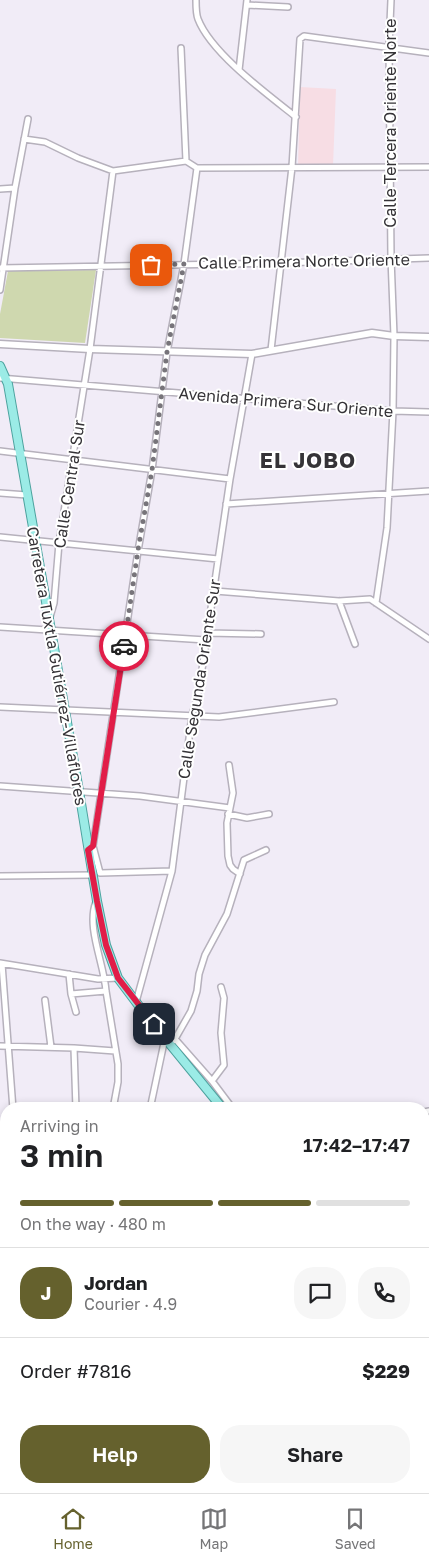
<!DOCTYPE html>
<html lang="en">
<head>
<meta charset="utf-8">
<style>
  body { margin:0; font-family:"Golos Text",sans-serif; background:#f6f6f6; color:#202124; height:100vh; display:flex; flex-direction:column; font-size:19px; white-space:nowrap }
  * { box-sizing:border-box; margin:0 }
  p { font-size:16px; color:#757577 }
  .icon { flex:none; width:28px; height:28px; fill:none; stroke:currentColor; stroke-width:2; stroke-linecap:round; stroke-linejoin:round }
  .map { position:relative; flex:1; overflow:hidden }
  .drawer { position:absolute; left:0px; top:1102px; width:430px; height:391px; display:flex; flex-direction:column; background:#fff; border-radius:20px 20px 0 0; box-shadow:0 2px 8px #0003 }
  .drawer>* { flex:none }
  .pin { position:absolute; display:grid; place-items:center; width:42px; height:42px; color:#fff; margin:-21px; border-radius:10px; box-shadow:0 2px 8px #0006 }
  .courier { position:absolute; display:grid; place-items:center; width:50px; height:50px; margin:-25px; border:4px solid #e11d48; border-radius:50%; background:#fff; color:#222; box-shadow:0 1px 6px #0007 }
  .head em { font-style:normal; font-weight:600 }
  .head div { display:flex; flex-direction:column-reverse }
  .head { display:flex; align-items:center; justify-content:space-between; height:85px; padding:0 20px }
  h1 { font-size:32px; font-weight:600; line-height:38px }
  .bar { display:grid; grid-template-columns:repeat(4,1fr); gap:8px 5px; align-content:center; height:60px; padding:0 20px }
  .bar i { height:6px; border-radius:4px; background:#e0e0e0 }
  .bar .selected { background:#65612d }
  .bar p { grid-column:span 4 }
  .line { display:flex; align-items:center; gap:12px; padding:0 20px; border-top:1px solid #e0e0e0 }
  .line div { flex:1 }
  .round { display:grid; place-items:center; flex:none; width:52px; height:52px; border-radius:20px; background:#f6f6f6 }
  .action { display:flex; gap:10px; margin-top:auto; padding:10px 20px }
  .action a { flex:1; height:58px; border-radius:20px; background:#65612d; color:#fff; font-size:20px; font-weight:600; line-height:58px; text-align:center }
  .action a+a { background:#f6f6f6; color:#202124 }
  .dock { display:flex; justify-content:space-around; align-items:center; height:70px; border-top:1px solid #e0e0e0; background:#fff; font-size:14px; color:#757577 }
  .dock a { display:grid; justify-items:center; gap:2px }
  .dock .selected { color:#65612d }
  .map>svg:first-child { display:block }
  .education { fill:#f7dde4 }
  .green { fill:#cfd8af }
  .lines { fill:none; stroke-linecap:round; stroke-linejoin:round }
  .minor-casing { stroke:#b6b1bc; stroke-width:8 }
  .tertiary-casing { stroke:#b6b1bc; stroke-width:9 }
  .primary-casing { stroke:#4ca29e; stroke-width:10 }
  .minor { stroke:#fff; stroke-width:5 }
  .tertiary { stroke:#fff; stroke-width:6 }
  .primary { stroke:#9bebe6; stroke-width:8 }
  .done { stroke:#77747a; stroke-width:5; stroke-dasharray:0 9 }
  .route { stroke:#e11d48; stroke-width:6 }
  .labels { text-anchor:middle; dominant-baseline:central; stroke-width:4; stroke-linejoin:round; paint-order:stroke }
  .street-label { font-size:16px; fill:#353337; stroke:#fff }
  .district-label { font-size:21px; font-weight:bold; letter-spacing:1px; fill:#353337; stroke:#fff }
</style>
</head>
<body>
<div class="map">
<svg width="429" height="1493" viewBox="0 0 429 1493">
  <rect width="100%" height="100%" fill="#f1ecf7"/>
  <path class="education" d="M300 87 336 89 333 166H298Z"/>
  <path class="green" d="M96 270 85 343 0 338V314L8 271Z"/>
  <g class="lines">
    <defs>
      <path id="minor" d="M196 0C196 6 196 14 198 19 211 53 267 94 296 117
        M247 5 288 7
        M181 48 186 161
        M239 70 247 0
        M24 139 45 142 78 158 113 171 186 161 197 168 429 167
        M0 189 15 188
        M0 268 281 263 429 258
        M0 290 15 188 28 119
        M271 350 292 167 300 39 304 36 429 53
        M0 378 393 411 429 412
        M0 451 230 479
        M0 493 27 495
        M226 504 429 491
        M0 537 218 559
        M215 591 339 601 370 599 429 639
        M339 601 355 644
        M376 603 387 528 393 411 394 336 391 258 389 46 391 0
        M50 617 54 603 59 543 90 349 113 171
        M0 627 206 640
        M207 633 261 634
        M0 707 219 717 334 702
        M229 765 233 793 227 823 228 856 230 865 233 869 240 874
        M0 786 140 796 230 808
        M228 814 247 818 269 814
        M93 846 100 873 172 871
        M88 850 93 846 138 551 152 470 167 352 184 264 197 168
        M0 876 93 875
        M96 902C86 927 104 963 106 991L118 1064V1082L113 1109
        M0 963 98 979 118 978
        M2 964 13 1109
        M69 974 71 994 76 1012
        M71 994 106 991
        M45 1000 51 1047
        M136 1002 172 871 192 715 196 702 200 683 230 479 252 354
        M175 1039 212 1081 233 1109
        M170 1044 175 1039 191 1011 197 991 199 974 205 955 227 914 244 860 266 850
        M0 1046 74 1048 115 1051
        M74 1048 76 1109
        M212 1081 224 1065 221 1033 224 998 221 987
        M150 1109 165 1038
        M424 1112 429 1111
        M424 1162 429 1160
        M0 1213 6 1212
        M424 1269 429 1268
        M424 1379 429 1377
        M154 1488 155 1493
        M241 1488V1493
        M0 1489 6 1487"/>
      <path id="tertiary" d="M0 344 90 349 252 354 372 333 394 336 429 337"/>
      <path id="primary" d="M0 366 8 384 79 791 97 901 106 945 118 978 142 1010 223 1109
        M424 1356 429 1363"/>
    </defs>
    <use href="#minor" class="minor-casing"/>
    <use href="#tertiary" class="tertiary-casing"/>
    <use href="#primary" class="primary-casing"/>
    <use href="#minor" class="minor"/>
    <use href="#tertiary" class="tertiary"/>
    <use href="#primary" class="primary"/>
  </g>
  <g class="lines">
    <path class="done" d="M124 646 138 550 152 470 167 352 184 264 151 265"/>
    <path class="route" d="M124 646 93 846 88 850 97 901 106 945 118 978 154 1024"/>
  </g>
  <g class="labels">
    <g class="street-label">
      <text transform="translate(390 123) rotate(-90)">Calle Tercera Oriente Norte</text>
      <text transform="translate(304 261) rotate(-1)">Calle Primera Norte Oriente</text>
      <text transform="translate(286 402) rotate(5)">Avenida Primera Sur Oriente</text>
      <text transform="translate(69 484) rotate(-81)">Calle Central Sur</text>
      <text transform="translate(57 666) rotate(80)">Carretera Tuxtla Gutiérrez-Villaflores</text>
      <text transform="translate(199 679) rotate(-81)">Calle Segunda Oriente Sur</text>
    </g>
    <g class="district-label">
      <text x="308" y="460">EL JOBO</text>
    </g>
  </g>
</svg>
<div class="pin" style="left:151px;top:265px;background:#ea580c"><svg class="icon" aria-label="bag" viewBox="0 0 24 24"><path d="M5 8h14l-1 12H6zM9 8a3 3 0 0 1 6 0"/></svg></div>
<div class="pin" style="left:154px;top:1024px;background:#1f2937"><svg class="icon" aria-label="home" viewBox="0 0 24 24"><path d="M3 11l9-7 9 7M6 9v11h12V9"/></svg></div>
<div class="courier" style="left:124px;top:646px"><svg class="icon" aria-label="car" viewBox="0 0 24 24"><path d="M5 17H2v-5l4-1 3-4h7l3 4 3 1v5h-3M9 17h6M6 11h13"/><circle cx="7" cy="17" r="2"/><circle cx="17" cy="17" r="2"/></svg></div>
<section class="drawer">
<div class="head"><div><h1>3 min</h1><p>Arriving in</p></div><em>17:42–17:47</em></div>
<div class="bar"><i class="selected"></i><i class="selected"></i><i class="selected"></i><i></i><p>On the way · 480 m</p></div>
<div class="line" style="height:90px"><b class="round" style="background:#65612d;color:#fff">J</b><div><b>Jordan</b><p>Courier · 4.9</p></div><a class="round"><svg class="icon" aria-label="chat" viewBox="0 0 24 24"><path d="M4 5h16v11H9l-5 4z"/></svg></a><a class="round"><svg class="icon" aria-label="phone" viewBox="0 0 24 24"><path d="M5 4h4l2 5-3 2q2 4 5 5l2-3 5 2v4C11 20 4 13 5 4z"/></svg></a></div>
<div class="line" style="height:65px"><div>Order #7816</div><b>$229</b></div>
<div class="action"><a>Help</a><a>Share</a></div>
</section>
</div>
<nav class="dock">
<a class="selected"><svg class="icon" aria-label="home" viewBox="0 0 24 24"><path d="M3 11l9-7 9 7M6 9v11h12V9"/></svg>Home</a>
<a><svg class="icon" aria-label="map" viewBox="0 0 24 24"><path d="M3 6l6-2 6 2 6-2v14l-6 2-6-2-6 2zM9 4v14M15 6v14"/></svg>Map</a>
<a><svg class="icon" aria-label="saved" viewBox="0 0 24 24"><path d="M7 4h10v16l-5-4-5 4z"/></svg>Saved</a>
</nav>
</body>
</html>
